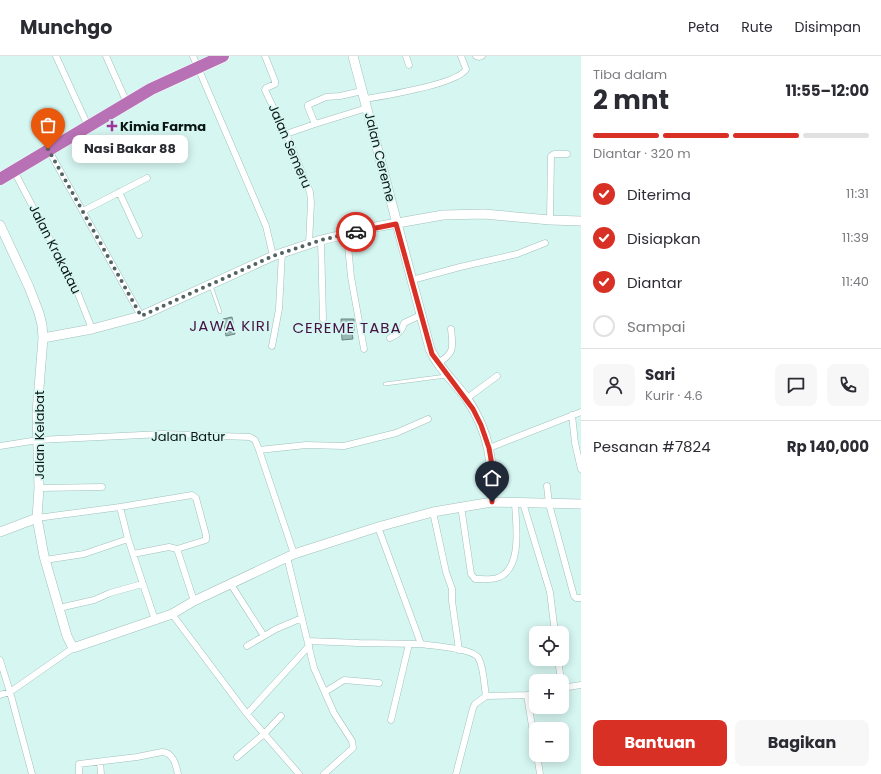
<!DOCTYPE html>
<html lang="id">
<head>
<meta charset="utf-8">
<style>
  body { margin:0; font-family:Poppins,sans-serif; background:#f7f7f7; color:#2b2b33; height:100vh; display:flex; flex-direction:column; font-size:15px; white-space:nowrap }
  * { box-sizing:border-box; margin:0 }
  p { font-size:13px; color:#7c7c81 }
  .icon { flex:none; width:22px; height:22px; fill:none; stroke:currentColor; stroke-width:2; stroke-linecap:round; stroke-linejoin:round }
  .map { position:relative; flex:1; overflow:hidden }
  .panel { display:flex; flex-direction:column; background:#fff; width:300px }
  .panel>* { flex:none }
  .controls { position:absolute; left:529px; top:570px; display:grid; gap:8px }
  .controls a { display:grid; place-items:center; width:40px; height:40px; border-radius:8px; background:#fff; box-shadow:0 2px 10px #0003; font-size:20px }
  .pin { position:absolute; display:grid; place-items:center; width:34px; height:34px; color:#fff; margin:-41px -17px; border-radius:50% 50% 50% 0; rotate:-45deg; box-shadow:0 0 4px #0007 }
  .pin .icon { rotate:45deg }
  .courier { position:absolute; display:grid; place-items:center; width:40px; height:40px; margin:-20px; border:3px solid #d93025; border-radius:50%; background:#fff; color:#222; box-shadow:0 1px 5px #0007 }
  .bubble { position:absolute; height:28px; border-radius:8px; background:#fff; box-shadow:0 2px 10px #0003; font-size:13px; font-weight:700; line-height:28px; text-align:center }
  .overview em { font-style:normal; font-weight:700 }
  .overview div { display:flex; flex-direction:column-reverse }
  .overview { display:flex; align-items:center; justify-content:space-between; height:68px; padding:0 12px }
  h1 { font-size:26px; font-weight:700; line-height:30px }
  .bar { display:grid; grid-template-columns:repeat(4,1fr); gap:6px 4px; align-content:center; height:48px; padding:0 12px }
  .bar i { height:5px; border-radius:3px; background:#e1e1e2 }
  .bar .selected { background:#d93025 }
  .bar p { grid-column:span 4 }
  .line { display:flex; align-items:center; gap:10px; padding:0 12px; border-top:1px solid #e1e1e2 }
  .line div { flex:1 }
  .round { display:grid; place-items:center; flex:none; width:42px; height:42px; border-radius:8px; background:#f7f7f7 }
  ol { padding:0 12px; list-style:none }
  li { display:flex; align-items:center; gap:12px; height:44px }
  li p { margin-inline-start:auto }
  li .icon { padding:4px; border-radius:50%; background:#d93025; color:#fff; stroke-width:4 }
  li:last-child { color:#7c7c81 }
  li i { width:22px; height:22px; border:2px solid #e1e1e2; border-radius:50% }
  .action { display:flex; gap:8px; margin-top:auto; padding:8px 12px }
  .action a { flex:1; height:46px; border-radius:8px; background:#d93025; color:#fff; font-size:16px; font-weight:700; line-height:46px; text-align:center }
  .action a+a { background:#f7f7f7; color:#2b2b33 }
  header { display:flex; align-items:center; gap:24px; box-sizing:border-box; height:56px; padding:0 20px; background:#fff; border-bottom:1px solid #e1e1e2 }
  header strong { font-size:19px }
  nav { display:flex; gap:22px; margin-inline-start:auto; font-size:14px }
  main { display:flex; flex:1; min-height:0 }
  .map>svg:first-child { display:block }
  .building { fill:#99b8b3; stroke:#698782 }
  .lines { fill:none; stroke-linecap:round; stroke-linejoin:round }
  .lane-casing { stroke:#a2c0bb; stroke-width:4 }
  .street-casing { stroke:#a2c0bb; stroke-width:7 }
  .secondary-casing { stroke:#a2c0bb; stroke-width:10 }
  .highway-casing { stroke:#fff; stroke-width:13 }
  .lane { stroke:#fff; stroke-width:3 }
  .street { stroke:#fff; stroke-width:6 }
  .secondary { stroke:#fff; stroke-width:9 }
  .highway { stroke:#b971b6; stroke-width:12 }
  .done { stroke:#526462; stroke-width:4; stroke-dasharray:0 7.2 }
  .route { stroke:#d93025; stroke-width:5 }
  .poi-dot { fill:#9c369a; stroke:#d6f6f1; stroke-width:1.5 }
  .labels { text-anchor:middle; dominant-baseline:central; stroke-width:3.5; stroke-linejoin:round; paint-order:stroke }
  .poi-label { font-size:13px; font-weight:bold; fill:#0b1615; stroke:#d6f6f1; text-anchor:start }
  .street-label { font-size:13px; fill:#0b1615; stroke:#d6f6f1 }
  .quarter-label { font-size:15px; letter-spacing:1px; fill:#441343; stroke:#d6f6f1 }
</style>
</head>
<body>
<header>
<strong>Munchgo</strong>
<nav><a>Peta</a><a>Rute</a><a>Disimpan</a></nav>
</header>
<main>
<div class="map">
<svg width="581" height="718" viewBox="0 0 581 718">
  <rect width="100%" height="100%" fill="#d6f6f1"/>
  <path class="building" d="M232 261 235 278 226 280 223 263Z
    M341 263H354V277H352L353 283 342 284Z"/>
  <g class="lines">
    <defs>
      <path id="lane" d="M211 230 220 256
        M385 328 446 320"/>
      <path id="street" d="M56 0 88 70
        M106 0 127 47
        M193 0 266 170 273 200
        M265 0 275 25V28L266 32 265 34 290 87 310 136 311 146 309 188
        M406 0 409 9
        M476 0 479 1 482 0
        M362 35 340 40 326 41 308 49V51L315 68 367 52
        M365 43C383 40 459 28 466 13L461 0
        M286 78 315 68
        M48 93 141 260
        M14 115 77 235 92 273
        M119 136 139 179
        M83 155 147 122
        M550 164 551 100 554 98H567
        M347 179 351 221 364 293
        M321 184 323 263
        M412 224 460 211 517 198 545 187
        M390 282C397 279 402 276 404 267L421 259
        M272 290 279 253 282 197
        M438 307C455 297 453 291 451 273
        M466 343 497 320
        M572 359 575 387 581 413
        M0 390 38 384 163 378 250 381 255 384 259 394 294 498
        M489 392 581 356
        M259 394 306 389 344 390 396 377 428 363
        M547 430 549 448 574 540 576 542H581
        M39 432 102 431
        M523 447 550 536 555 577
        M461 450 471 518 475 523C482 523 491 524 497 522 523 514 516 468 515 447
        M120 451 128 483 155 564
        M433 456 446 516 452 533V545L459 594
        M37 462 120 451 192 439 196 442 206 479V484L177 493
        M378 471 421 588C432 590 475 592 479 603 484 613 484 629 486 640L527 639 536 637
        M133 498 169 491 177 493 194 545
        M287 501 314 612 334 657 352 685 353 692 324 718
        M45 504 84 498 128 483
        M230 527 264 580
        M59 552 94 544 110 537 142 528
        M172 558 247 658 299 718
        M308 585 359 587 421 588
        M247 590 276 573 302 562
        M558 603 561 625
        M0 604 10 636 32 718
        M562 632 581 629
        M325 636 344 624 379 627
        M0 639 10 636 73 592
        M527 639 536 695
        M247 658 309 590
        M391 664 409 588
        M537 699 540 718
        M237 701 264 678 281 660
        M100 706 101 718
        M79 718V708L137 701 162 696C173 696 176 709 178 718
        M456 718 473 652 475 648 486 640"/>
      <path id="secondary" d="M353 0 430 293C438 312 455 326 467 343 490 377 493 407 492 446
        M0 169 29 231 39 257 42 269 43 282 37 357 39 432 37 462 44 500 67 580 73 592 172 558 194 545 294 498 378 471 433 456 492 446 581 448
        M43 282 92 273 141 260 273 200 321 184 375 171 443 159 484 158 550 164 581 165
        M0 476 37 462"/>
      <path id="highway" d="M0 123 151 33 223 0"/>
    </defs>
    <use href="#lane" class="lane-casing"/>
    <use href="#street" class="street-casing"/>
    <use href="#secondary" class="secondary-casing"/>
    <use href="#highway" class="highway-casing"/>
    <use href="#lane" class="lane"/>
    <use href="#street" class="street"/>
    <use href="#secondary" class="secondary"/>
    <use href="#highway" class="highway"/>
  </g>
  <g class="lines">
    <path class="done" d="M48 93 141 260 273 200 321 184 356 176"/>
    <path class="route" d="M356 176 396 168 432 298 473 353 481 369 489 392 493 415 492 446"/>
  </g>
  <path class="poi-dot" d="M110 64h4v4h4v4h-4v4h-4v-4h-4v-4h4z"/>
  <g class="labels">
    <g class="poi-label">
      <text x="120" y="70">Kimia Farma</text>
    </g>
    <g class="street-label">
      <text transform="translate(290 90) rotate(67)">Jalan Semeru</text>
      <text transform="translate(380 101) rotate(76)">Jalan Cereme</text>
      <text transform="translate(55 193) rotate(63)">Jalan Krakatau</text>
      <text transform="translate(39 379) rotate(-90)">Jalan Kelabat</text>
      <text x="188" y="380">Jalan Batur</text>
    </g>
    <g class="quarter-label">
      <text x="230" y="269">JAWA KIRI</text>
      <text x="347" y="271">CEREME TABA</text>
    </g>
  </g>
</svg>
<div class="controls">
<a><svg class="icon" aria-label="locate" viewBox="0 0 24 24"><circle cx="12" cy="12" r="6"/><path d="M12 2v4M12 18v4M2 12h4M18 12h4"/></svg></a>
<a>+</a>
<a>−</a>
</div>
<div class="pin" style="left:48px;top:93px;background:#ea580c"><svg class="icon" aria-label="bag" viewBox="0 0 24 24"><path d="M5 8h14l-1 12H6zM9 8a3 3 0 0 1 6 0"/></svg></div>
<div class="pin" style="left:492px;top:446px;background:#1f2937"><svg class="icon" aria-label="home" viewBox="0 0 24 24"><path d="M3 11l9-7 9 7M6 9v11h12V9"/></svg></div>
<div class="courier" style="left:356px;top:176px"><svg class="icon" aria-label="car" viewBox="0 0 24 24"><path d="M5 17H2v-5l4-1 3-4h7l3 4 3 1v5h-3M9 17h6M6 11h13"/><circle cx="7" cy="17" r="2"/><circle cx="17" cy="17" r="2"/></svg></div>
<div class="bubble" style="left:72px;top:79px;width:116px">Nasi Bakar 88</div>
</div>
<section class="panel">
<div class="overview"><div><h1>2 mnt</h1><p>Tiba dalam</p></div><em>11:55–12:00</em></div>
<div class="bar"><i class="selected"></i><i class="selected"></i><i class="selected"></i><i></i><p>Diantar · 320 m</p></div>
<ol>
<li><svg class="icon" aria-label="check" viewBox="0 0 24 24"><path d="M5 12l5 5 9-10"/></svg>Diterima<p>11:31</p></li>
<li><svg class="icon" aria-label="check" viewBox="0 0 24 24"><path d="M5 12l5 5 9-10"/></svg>Disiapkan<p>11:39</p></li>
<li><svg class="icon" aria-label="check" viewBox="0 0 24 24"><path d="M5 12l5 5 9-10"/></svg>Diantar<p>11:40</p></li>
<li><i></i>Sampai</li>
</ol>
<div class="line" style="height:72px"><a class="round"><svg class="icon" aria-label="person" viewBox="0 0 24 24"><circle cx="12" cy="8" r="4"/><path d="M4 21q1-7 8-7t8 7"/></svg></a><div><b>Sari</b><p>Kurir · 4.6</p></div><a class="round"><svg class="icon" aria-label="chat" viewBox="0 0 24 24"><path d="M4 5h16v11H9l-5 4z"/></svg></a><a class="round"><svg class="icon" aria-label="phone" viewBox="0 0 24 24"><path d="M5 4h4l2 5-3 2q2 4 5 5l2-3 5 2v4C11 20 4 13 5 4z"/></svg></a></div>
<div class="line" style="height:52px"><div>Pesanan #7824</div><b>Rp 140,000</b></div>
<div class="action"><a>Bantuan</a><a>Bagikan</a></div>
</section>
</main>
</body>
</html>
